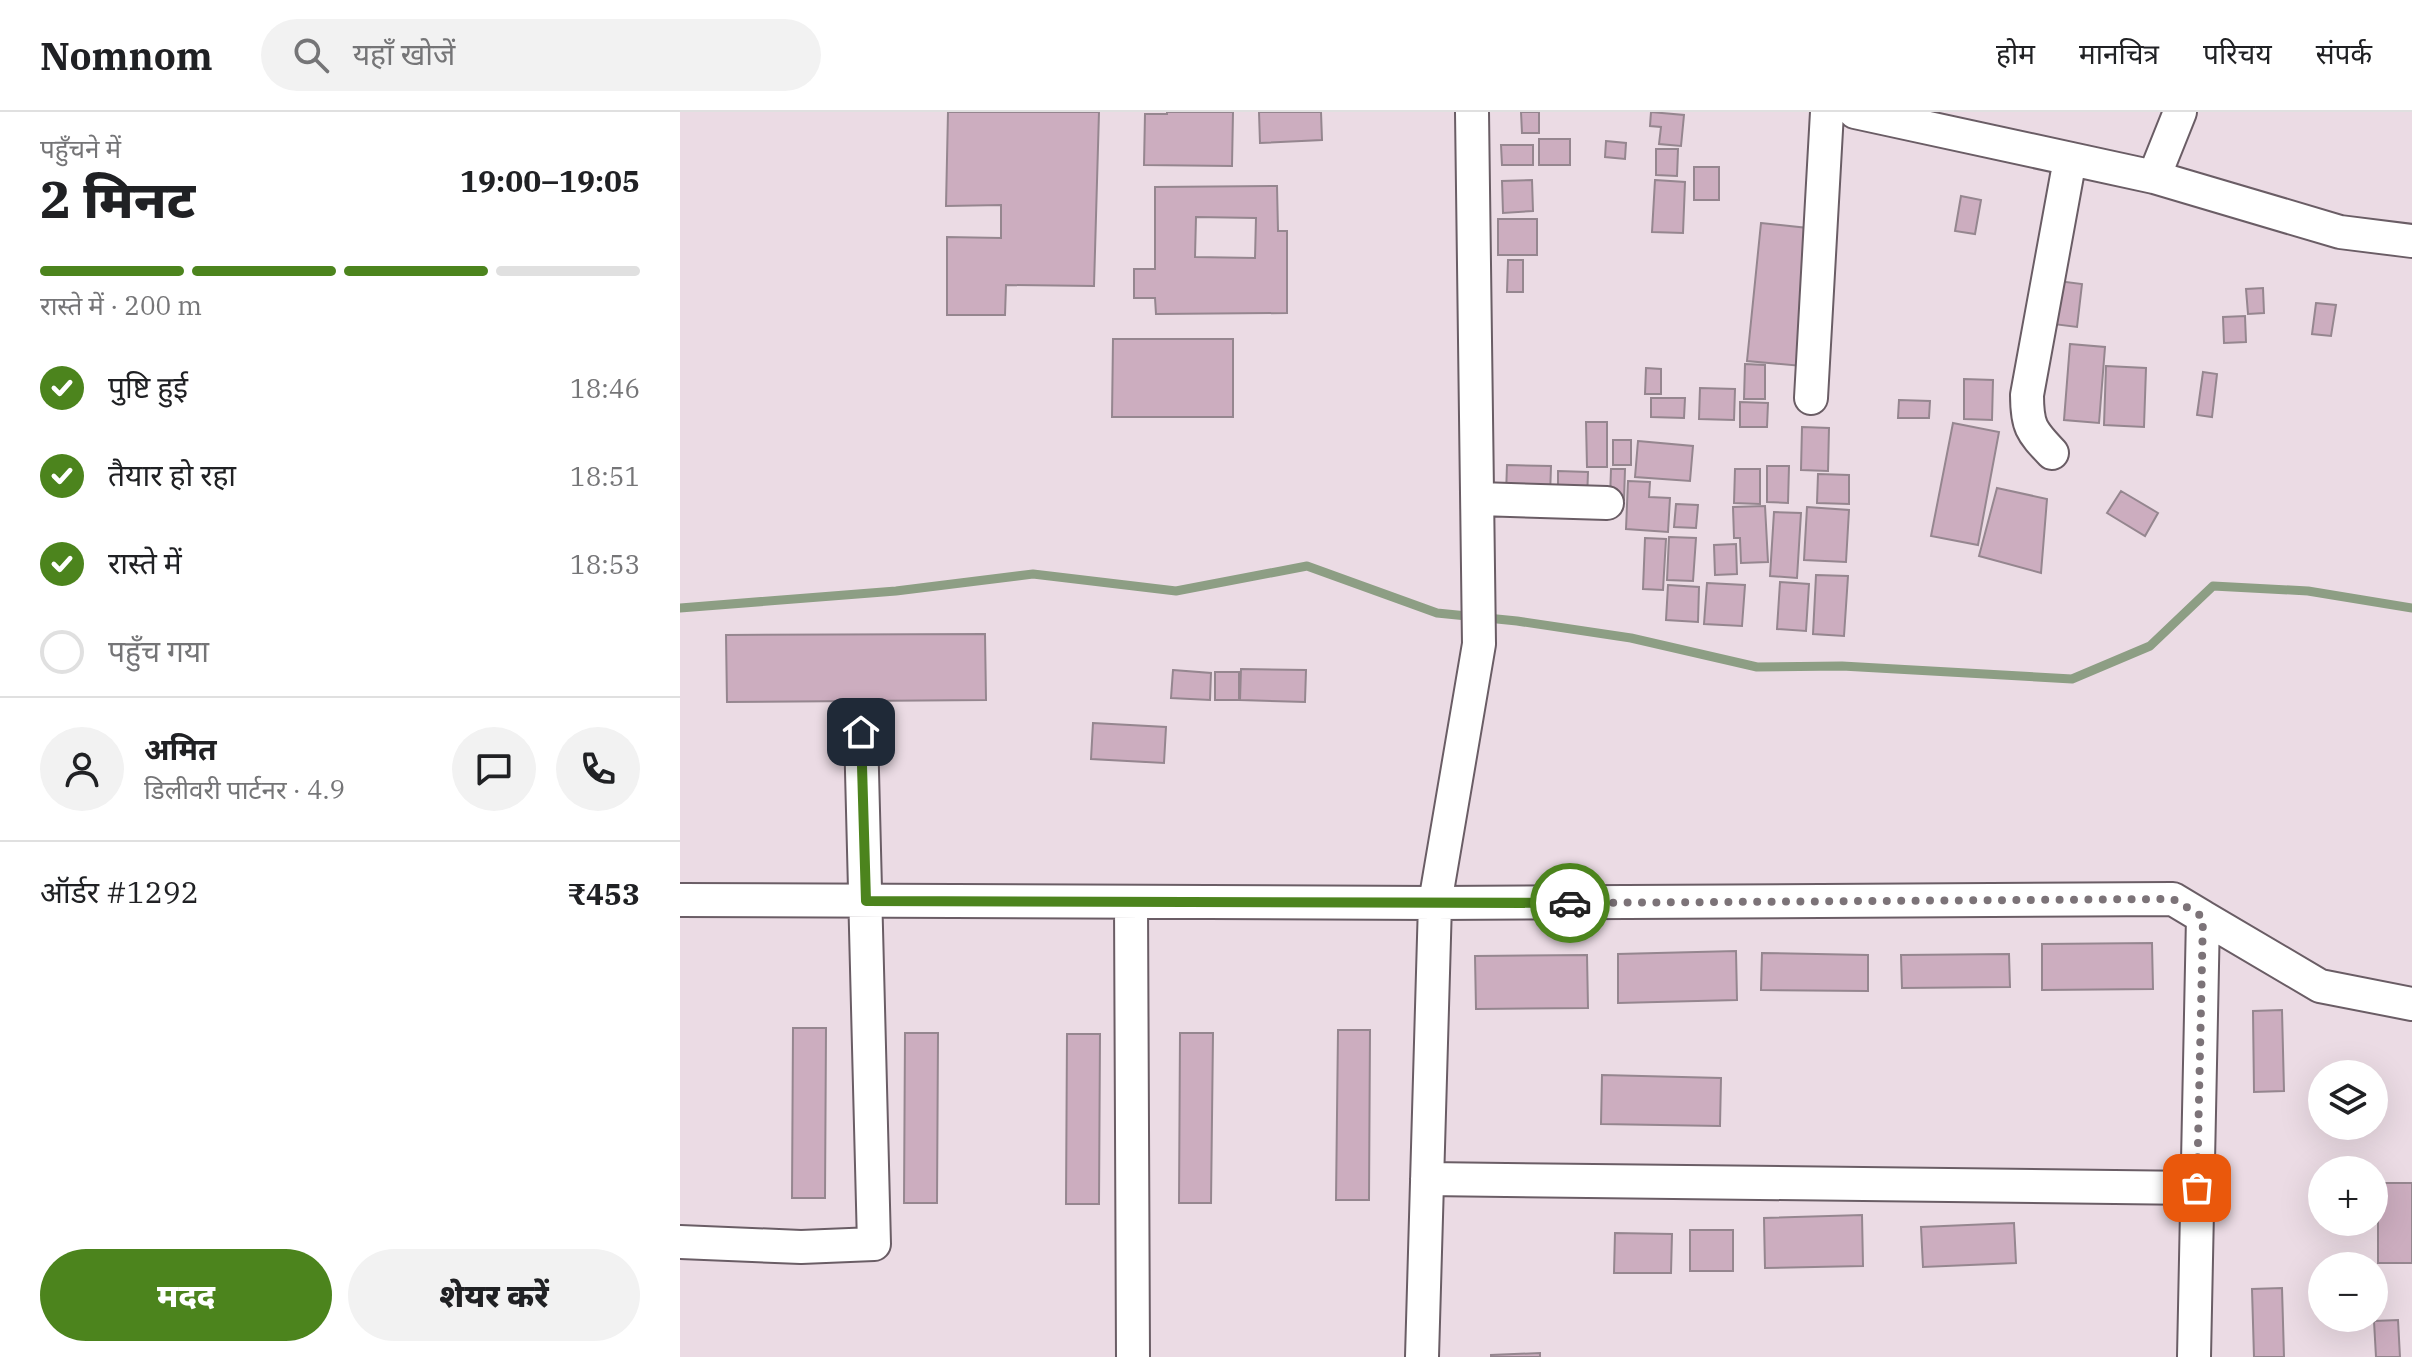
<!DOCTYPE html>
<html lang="hi">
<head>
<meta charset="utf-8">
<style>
  body { margin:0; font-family:"IBM Plex Serif","Noto Sans Devanagari",serif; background:#f2f2f2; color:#202124; height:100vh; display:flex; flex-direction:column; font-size:30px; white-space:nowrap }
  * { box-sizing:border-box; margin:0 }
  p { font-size:26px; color:#757577 }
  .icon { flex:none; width:44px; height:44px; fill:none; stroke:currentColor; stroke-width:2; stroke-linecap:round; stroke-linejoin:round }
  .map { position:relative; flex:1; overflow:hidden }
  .drawer { display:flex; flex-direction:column; background:#fff; width:680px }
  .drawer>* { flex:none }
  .fabs { position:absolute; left:1628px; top:948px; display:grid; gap:16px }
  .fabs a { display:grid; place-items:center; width:80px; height:80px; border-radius:50%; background:#fff; box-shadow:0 8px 32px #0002; font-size:40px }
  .pin { position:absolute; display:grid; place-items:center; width:68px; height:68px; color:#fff; margin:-34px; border-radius:16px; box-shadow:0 4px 12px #0006 }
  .courier { position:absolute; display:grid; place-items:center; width:80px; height:80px; margin:-40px; border:6px solid #4c841d; border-radius:50%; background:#fff; color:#222; box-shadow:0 2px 10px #0007 }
  .overview em { font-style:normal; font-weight:800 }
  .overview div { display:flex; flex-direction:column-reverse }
  .overview { display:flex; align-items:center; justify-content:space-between; height:136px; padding:0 40px }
  h1 { font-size:52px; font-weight:800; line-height:60px }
  .bar { display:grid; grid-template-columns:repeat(4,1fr); gap:12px 8px; align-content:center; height:96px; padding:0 40px }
  .bar i { height:10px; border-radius:6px; background:#e0e0e0 }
  .bar .on { background:#4c841d }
  .bar p { grid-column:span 4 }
  .line { display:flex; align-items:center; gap:20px; padding:0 40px; border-top:2px solid #e0e0e0 }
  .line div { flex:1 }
  .round { display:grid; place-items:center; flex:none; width:84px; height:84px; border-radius:42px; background:#f2f2f2 }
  ol { padding:0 40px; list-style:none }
  li { display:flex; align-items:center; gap:24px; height:88px }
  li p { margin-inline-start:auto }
  li .icon { padding:8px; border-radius:50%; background:#4c841d; color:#fff; stroke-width:4 }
  li:last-child { color:#757577 }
  li i { width:44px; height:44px; border:4px solid #e0e0e0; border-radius:50% }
  .button { display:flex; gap:16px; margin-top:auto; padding:16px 40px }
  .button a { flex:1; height:92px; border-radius:48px; background:#4c841d; color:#fff; font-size:32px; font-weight:800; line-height:92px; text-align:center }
  .button a+a { background:#f2f2f2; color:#202124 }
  header { display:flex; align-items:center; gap:48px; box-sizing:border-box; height:112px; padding:0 40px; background:#fff; border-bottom:2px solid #e0e0e0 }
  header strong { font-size:38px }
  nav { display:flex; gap:44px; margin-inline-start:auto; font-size:28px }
  .search { width:560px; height:72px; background:#f2f2f2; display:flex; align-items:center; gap:20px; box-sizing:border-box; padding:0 28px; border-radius:44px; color:#757577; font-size:30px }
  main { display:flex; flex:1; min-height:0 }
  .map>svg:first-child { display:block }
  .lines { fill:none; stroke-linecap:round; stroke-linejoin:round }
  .stream { stroke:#8d9e84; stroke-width:9 }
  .building { fill:#ccadbf; stroke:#95868f; stroke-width:2; fill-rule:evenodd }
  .minor-casing { stroke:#6a5d65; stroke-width:36 }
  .minor { stroke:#fff; stroke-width:32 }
  .done { stroke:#7c7378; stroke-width:8; stroke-dasharray:0 14.4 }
  .route { stroke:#4c841d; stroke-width:10 }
</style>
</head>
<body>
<header>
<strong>Nomnom</strong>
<div class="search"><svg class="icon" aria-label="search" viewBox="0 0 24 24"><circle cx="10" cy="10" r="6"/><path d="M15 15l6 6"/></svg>यहाँ खोजें</div>
<nav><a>होम</a><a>मानचित्र</a><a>परिचय</a><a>संपर्क</a></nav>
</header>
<main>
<section class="drawer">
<div class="overview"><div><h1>2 मिनट</h1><p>पहुँचने में</p></div><em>19:00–19:05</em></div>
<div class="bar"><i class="on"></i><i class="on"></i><i class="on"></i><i></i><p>रास्ते में · 200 m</p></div>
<ol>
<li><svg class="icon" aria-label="check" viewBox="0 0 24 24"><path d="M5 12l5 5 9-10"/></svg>पुष्टि हुई<p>18:46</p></li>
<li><svg class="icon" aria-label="check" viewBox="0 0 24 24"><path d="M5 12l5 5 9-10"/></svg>तैयार हो रहा<p>18:51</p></li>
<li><svg class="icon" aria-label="check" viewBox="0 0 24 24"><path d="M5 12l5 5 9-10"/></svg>रास्ते में<p>18:53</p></li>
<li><i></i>पहुँच गया</li>
</ol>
<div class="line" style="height:144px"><a class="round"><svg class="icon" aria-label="person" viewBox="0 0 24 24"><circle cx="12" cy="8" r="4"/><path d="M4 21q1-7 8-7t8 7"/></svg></a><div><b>अमित</b><p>डिलीवरी पार्टनर · 4.9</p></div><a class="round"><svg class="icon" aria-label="chat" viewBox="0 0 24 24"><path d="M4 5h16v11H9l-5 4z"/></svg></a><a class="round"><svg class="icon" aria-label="phone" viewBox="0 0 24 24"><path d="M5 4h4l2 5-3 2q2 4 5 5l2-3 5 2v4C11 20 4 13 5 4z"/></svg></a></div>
<div class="line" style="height:104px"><div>ऑर्डर #1292</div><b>₹453</b></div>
<div class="button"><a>मदद</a><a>शेयर करें</a></div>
</section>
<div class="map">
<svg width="1732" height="1245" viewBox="0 0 1732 1245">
  <rect width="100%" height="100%" fill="#ebdbe4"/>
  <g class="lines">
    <path class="stream" d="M0 496 216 479 353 462 496 479 627 454 757 501 837 509 951 526 1077 555 1162 554 1392 567 1470 534 1533 474 1628 479 1732 496"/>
  </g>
  <path class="building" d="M268 0H419L414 174 326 173 325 203H267V125L321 126V93L266 94Z
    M487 0H553L552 54 464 53 465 2H487Z
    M579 0H641L642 28 580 31Z
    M841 0H859V21H842Z
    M971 0 1004 3 1001 34 979 32 981 15 970 14Z
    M859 27H890V53H859Z
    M926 29 946 31 945 47 925 45Z
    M821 33H853V53H822Z
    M976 37H998L997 64 976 63Z
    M1014 55H1039V88H1014Z
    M852 68 853 99 823 101 822 69Z
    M975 68 1005 70 1003 121 972 120Z
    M597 74 598 119H607V201L476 202 475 186H454V157H475V75ZM516 105 576 106 575 146 515 145Z
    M1281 84 1301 88 1295 122 1275 119Z
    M818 107H857V143H818Z
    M1081 111 1137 117 1122 254 1067 249Z
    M828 148H843V180H827Z
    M1378 169 1402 172 1397 215 1373 212Z
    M1583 176 1584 201 1568 202 1566 177Z
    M1636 191 1656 193 1651 224 1632 222Z
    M1565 204 1566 230 1544 231 1543 205Z
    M433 227H553V305H432Z
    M1390 232 1425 235 1419 311 1384 308Z
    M1065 252 1085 253V287H1064Z
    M1426 254 1466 256 1464 315 1424 313Z
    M966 256 981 257V282H965Z
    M1523 260 1537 262 1532 305 1517 303Z
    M1284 267 1313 268 1312 308 1284 307Z
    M1020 276 1055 277 1054 308 1019 307Z
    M971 286H1005L1004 306 971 305Z
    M1219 288 1250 289 1249 306H1218Z
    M1060 290 1088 291 1087 315H1060Z
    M906 310H927V355H907Z
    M1273 311 1319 320 1298 433 1251 424Z
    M1122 315 1149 316 1148 359 1121 358Z
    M933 328H951V353H933Z
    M958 329 1013 334 1010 369 955 365Z
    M827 353 871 354 870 385 826 383Z
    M1087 354H1109L1108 391 1087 390Z
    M931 357H945L944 388 930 387Z
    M1055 357H1080V392L1054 391Z
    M878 359 908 360 907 389H878Z
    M1138 362 1169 363V392L1137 391Z
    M948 369 970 370 969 385 990 386 988 420 946 417Z
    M1317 376 1367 387 1361 461 1299 444Z
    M1441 379 1478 401 1465 424 1427 401Z
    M996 392 1018 393 1016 416 994 415Z
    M1085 394 1088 450 1061 451 1060 426H1054L1053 395Z
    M1127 395 1169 398 1166 450 1124 448Z
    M1094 400 1121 401 1117 466 1090 464Z
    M989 425 1016 426 1013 469 987 468Z
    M965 426 986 427 983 478 963 477Z
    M1056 432 1057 462 1035 463 1034 433Z
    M1136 463 1168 464 1164 524 1133 522Z
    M1100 470 1129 472 1126 519 1097 517Z
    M1027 471 1065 473 1062 514 1024 512Z
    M988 473 1019 475 1018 510 986 508Z
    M305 522 306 588 47 590 46 523Z
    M561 557 626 558 625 590 560 588Z
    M493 558 531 561 530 588 491 586Z
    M535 560H559V588H535Z
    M413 611 486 615 484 651 411 647Z
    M1472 831 1473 877 1362 878V832Z
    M1056 839 1057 888 938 891V842Z
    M1082 841 1188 843V879L1081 878Z
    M1329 842 1330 875 1222 876 1221 843Z
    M907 843 908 896 796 897 795 844Z
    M1602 898 1604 979 1574 980 1573 899Z
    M113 916H146L145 1086H112Z
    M658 918H690L689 1088H656Z
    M225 921H258L257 1091H224Z
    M500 921H533L531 1091H499Z
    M387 922H420L419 1092H386Z
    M922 963 1041 966 1040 1014 921 1012Z
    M1698 1071H1732V1151H1698Z
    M1182 1103 1183 1154 1085 1156 1084 1106Z
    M1334 1111 1336 1151 1243 1155 1241 1115Z
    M1010 1118H1053V1159H1010Z
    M935 1121 992 1122 991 1161H934Z
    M1602 1176 1604 1245H1574L1572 1177Z
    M1718 1208 1720 1245H1696L1694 1209Z
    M860 1241V1245H811V1243Z"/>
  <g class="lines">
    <defs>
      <path id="minor" d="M1175 0 1474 65 1500 0
        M1474 65 1660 120 1732 129
        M1131 286 1147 0
        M1372 341C1351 319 1347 314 1347 283L1390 47
        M799 387 927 391
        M0 788 755 791 1493 787 1523 805 1514 1245
        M451 790 453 1245
        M1523 805 1640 874 1732 892
        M747 1067 1517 1076
        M0 1130 121 1135 194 1132 181 620
        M742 1245 755 791 799 532 792 0"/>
    </defs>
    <use href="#minor" class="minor-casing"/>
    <use href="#minor" class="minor"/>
  </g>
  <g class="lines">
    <path class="done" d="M890 791 1493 787 1523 805 1517 1076"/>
    <path class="route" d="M181 620 186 789 890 791"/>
  </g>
</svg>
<div class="fabs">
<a><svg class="icon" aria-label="layers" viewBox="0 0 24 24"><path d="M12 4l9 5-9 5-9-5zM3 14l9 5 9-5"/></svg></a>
<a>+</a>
<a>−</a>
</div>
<div class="pin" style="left:1517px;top:1076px;background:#ea580c"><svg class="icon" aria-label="bag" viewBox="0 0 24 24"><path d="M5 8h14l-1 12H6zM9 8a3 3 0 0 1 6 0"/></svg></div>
<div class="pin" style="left:181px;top:620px;background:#1f2937"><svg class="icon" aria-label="home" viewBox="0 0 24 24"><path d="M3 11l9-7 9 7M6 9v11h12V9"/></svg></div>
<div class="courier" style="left:890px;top:791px"><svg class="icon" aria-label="car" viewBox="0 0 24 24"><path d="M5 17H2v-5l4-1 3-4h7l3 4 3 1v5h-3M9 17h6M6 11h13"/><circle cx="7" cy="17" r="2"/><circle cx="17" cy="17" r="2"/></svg></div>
</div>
</main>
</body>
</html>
